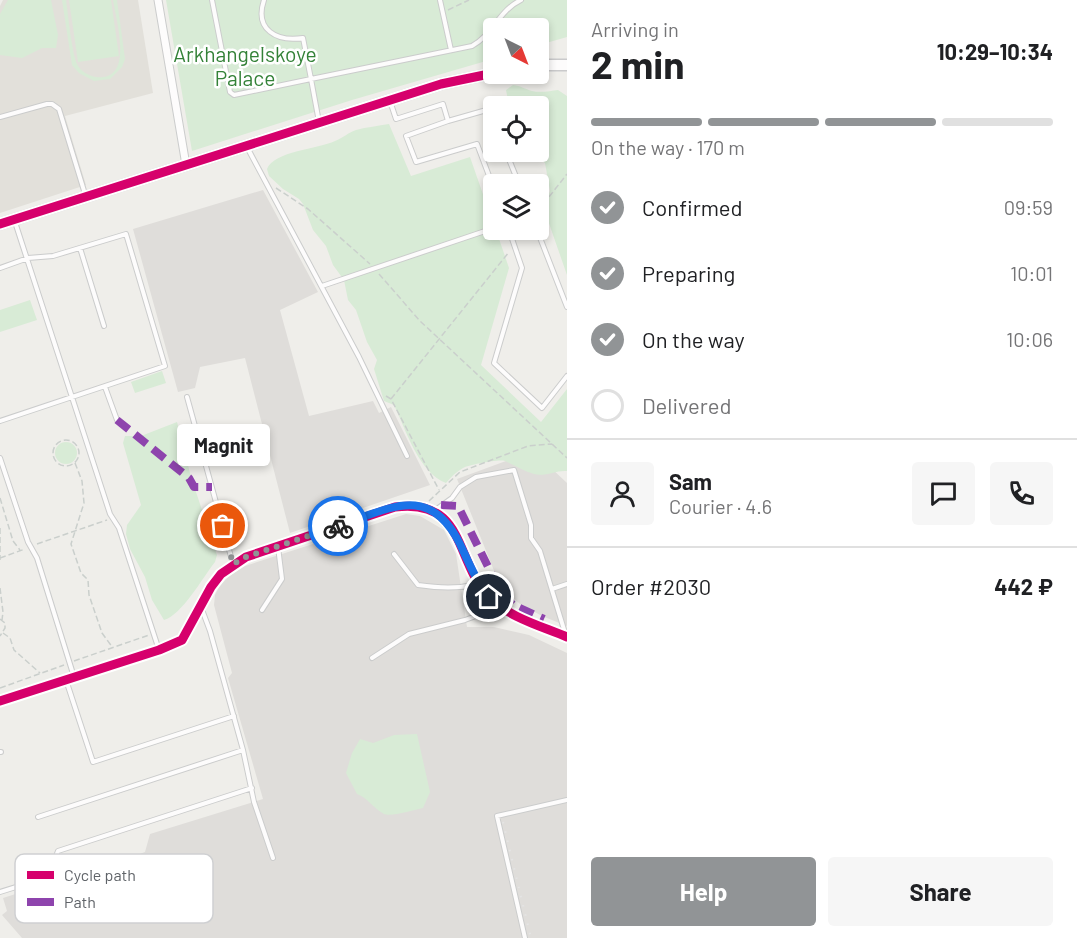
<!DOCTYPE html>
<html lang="en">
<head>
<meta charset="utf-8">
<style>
  body { margin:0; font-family:Barlow,sans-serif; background:#f6f6f6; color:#202124; height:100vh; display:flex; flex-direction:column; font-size:22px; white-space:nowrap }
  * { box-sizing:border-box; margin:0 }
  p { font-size:20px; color:#757577 }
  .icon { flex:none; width:33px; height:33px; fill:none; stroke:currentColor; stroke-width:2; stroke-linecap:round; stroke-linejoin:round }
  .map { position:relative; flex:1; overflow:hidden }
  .drawer { display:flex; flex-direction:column; background:#fff; width:510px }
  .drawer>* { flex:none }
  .needle { width:39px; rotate:138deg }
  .buttons { position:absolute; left:483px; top:18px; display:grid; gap:12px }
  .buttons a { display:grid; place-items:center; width:66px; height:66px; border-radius:6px; background:#fff; box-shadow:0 3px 9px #0003; font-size:30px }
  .pin { position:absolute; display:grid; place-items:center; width:51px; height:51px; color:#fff; margin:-26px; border:3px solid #fff; border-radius:50%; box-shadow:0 2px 6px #0007 }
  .courier { position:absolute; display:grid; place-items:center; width:60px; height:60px; margin:-30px; border:4px solid #1a73e8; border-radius:50%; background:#fff; color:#222; box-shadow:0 2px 8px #0007 }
  .bubble { position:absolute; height:42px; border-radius:6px; background:#fff; box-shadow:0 3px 9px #0003; font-size:20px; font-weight:700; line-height:42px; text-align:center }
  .overview em { font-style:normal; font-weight:700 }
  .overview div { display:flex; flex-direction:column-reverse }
  .overview { display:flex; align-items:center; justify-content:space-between; height:102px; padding:0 24px }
  h1 { font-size:39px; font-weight:700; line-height:45px }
  .bar { display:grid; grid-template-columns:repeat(4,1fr); gap:9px 6px; align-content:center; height:72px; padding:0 24px }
  .bar i { height:8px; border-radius:4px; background:#e0e0e0 }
  .bar .current { background:#919496 }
  .bar p { grid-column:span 4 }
  .line { display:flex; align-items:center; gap:15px; padding:0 24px; border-top:2px solid #e0e0e0 }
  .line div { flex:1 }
  .round { display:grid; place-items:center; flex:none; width:63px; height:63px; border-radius:6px; background:#f6f6f6 }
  ol { padding:0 24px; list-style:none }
  li { display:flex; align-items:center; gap:18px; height:66px }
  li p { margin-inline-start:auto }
  li .icon { padding:6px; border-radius:50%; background:#919496; color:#fff; stroke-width:4 }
  li:last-child { color:#757577 }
  li i { width:33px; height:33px; border:3px solid #e0e0e0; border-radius:50% }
  .button { display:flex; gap:12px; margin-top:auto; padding:12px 24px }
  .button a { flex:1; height:69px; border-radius:6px; background:#919496; color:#fff; font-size:24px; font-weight:700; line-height:69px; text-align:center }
  .button a+a { background:#f6f6f6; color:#202124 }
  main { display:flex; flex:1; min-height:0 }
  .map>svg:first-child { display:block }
  .industrial { fill:#dfddda }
  .education { fill:#e2e0da }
  .green { fill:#d8ebd6 }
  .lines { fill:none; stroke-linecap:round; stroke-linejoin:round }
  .lane-casing { stroke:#cbcccc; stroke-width:6 }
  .street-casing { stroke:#cbcccc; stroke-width:9 }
  .secondary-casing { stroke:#cacacb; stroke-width:13 }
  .path { stroke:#cacfcc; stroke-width:1.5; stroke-dasharray:6 3; stroke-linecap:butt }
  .lane { stroke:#fdfcfc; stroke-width:4 }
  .street { stroke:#fdfcfc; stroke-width:7 }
  .secondary { stroke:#fdfcfc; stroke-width:10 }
  .rail { stroke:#e4e4e4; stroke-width:2; stroke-dasharray:1.5 8; stroke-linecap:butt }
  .quiet { stroke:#8e44ad; stroke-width:8; stroke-dasharray:15 8; stroke-linecap:butt }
  .cycleway-casing { stroke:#fff; stroke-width:13 }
  .cycleway { stroke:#d6006c; stroke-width:9 }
  .done { stroke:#919496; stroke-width:6; stroke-dasharray:0 10.8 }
  .route { stroke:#1a73e8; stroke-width:8 }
  .labels { text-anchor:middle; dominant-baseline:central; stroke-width:5; stroke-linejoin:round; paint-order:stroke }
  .park-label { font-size:21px; fill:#348238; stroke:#fff }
  .key { fill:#fff; stroke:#cfd0d2; stroke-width:1.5 }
  .key-label { font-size:16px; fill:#5f6368 }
</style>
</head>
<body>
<main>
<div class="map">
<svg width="567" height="938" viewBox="0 0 567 938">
  <rect width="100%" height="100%" fill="#efeeea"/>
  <path class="industrial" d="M263 190 318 292 280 310 309 416 373 401 379 413 391 407 430 485 290 533 245 358 200 367 195 388 178 392 133 229Z
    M533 451 567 483V626L542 616 520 604 507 593 497 578 457 479Z
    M406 514 420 516 444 530 456 554 467 627H494L529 635 567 653V938H22L2 915 7 911 3 898 25 891 35 892 145 852 150 834 263 799 228 678 232 673 214 605 215 595 219 587 229 576 245 566Z"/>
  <path class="education" d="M3 0H138L153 93 65 116 86 185 0 213V6Z"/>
  <path class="green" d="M8 0H51L58 35 56 48H42L22 58 0 55V14Z
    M62 0H66C68 14 72 54 77 64 80 71 89 76 96 77 135 82 116 20 113 0H117L125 59 122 67 110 79 94 81 79 73 72 65Z
    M69 0H111L119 56 78 62Z
    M166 0H567V37L539 45 538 28H494L493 59 352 100 192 151Z
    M513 85C521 86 525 89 532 91 541 93 550 91 558 90L567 96V275L544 209 550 191 545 163 537 157 528 155 525 152H538V106H514L508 100 506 90Z
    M389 124 411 176 470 157 493 223 494 230H496L509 268 481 365 541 422 567 389V471C556 470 545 477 534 474 524 471 514 465 505 461 498 459 469 465 463 468 456 472 451 477 446 483 419 473 406 430 394 405L384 401 374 369 377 360 367 342 356 310 348 300 344 280 333 265 326 246 313 230 303 204 299 199 283 189 269 176 267 169C274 151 318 149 335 141 343 138 349 132 356 130 367 127 378 126 389 124Z
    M30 300 37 320 0 332V310Z
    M162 371 166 383 135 393 131 382Z
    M177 422 191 477 217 555 215 562C203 577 182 615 164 620L152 600 145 577 130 549 126 534 127 525 141 505 123 443 125 436H141Z
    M55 453a11 11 0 1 1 22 0a11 11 0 1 1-22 0Z
    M417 734 430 792 423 808C414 810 391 817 384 814 374 809 368 798 357 794L346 773 352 753 360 739 373 743 394 735Z"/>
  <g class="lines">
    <defs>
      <path id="lane" d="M212 0 230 92 234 95 311 79 303 38C277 42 254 30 264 0
        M440 0 451 50
        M390 101 396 119 443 104 448 121 490 109 494 119
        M0 117 47 104H52L59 109 85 194
        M448 121 406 136 416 162 477 144 494 189
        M319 122 311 79 472 46C494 34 498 11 521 0
        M247 147 359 357 407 456
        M506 152 519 184
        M15 222 110 514 119 528 159 650
        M509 230 522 268 494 363 542 408 567 376
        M537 230 567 307
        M80 248 104 326
        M0 268 28 258 53 256 126 234 165 366 0 421
        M322 286 494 228
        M105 387 117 420
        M187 397 233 564
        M0 458 28 542 37 558 74 677
        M434 511 452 498 460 487 476 477 514 470 531 525V538L540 551 566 636
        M394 554 418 585C439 588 457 589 478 584
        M552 589 567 584
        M201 607 210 631 243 750 254 802 273 858
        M262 610 282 579 278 547
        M372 658 409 634 465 620 500 607
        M66 680 93 762 234 716
        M0 752H1
        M38 817 243 750
        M0 892 48 877 58 851 252 788
        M525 938 497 816 567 800"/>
      <path id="street" d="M158 0 186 165
        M0 701 159 650 182 640 211 587 221 574 246 557 395 507C466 498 454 560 489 597 510 618 541 626 567 637"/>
      <path id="secondary" d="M538 65H567
        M0 224 441 84 494 73"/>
    </defs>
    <use href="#lane" class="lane-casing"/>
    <use href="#street" class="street-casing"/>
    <use href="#secondary" class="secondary-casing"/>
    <path class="path" d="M448 10 469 0
      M276 188 308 209 370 264
      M538 211 567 174
      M519 238 525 230
      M379 274 420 321 567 458
      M386 396 391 399 439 490
      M391 399 509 252
      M53 453a13 13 0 1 1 26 0a13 13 0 1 1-26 0Z
      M75 463 82 481 84 503 71 544 81 573 88 580 89 595 102 633 113 648
      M0 498 13 541 20 550
      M429 501 460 472 528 446 552 444
      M0 528V560
      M37 544 107 520
      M0 558 25 549
      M0 588 3 612 2 620
      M0 619 5 623V628L0 636
      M3 633 10 638 14 650 40 673
      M74 661 149 635
      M0 688 64 665"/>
    <use href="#lane" class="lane"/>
    <use href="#street" class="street"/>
    <use href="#secondary" class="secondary"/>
    <path class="rail" d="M503 822 531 938"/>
    <path class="quiet" d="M117 420 189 478 194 487H212
      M441 505 458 506 499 589 513 605 544 619"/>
    <defs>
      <path id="cycleway" d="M0 224 441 84 494 73
        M0 701 159 650 182 640 211 587 221 574 246 557 395 507C466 498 454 560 489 597 510 618 541 626 567 637"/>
    </defs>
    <use href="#cycleway" class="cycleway-casing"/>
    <use href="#cycleway" class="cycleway"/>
  </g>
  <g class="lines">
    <path class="done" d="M223 526 233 564 246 557 338 526"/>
    <path class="route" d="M338 526C389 509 429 482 460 544 469 563 476 581 489 597"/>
  </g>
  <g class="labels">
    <g class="park-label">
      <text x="245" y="53">Arkhangelskoye<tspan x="245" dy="24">Palace</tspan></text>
    </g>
  </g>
  <rect x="15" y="854" width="198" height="69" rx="9" class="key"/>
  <rect x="27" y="871" width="27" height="8" fill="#d6006c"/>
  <rect x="27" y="898" width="27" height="8" fill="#8e44ad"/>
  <g class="key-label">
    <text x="64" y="881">Cycle path</text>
    <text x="64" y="908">Path</text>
  </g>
</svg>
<div class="buttons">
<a><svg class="needle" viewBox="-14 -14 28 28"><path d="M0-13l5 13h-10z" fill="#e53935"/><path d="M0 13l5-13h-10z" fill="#757577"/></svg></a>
<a><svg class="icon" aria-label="locate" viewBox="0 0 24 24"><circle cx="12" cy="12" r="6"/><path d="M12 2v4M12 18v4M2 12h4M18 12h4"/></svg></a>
<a><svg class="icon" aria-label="layers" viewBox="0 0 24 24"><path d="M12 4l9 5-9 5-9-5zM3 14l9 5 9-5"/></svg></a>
</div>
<div class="pin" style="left:223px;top:526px;background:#ea580c"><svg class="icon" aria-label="bag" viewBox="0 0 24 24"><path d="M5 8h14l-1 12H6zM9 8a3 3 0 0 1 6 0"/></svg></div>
<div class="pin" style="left:489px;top:597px;background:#1f2937"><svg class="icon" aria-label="home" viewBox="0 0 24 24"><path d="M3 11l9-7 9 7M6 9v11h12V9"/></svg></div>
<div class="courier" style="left:338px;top:526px"><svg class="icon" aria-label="bike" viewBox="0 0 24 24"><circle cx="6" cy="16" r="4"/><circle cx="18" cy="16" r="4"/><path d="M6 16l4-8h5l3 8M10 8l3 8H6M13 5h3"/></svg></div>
<div class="bubble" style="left:177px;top:424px;width:93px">Magnit</div>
</div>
<section class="drawer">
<div class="overview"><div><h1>2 min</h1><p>Arriving in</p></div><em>10:29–10:34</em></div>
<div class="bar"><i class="current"></i><i class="current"></i><i class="current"></i><i></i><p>On the way · 170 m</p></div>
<ol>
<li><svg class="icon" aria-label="check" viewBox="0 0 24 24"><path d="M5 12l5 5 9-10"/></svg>Confirmed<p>09:59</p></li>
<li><svg class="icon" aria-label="check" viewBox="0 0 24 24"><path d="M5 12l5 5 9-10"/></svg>Preparing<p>10:01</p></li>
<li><svg class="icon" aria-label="check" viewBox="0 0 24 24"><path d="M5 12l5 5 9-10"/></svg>On the way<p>10:06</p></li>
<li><i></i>Delivered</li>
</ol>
<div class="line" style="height:108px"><a class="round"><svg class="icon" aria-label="person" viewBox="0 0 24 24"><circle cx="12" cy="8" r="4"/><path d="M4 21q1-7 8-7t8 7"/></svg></a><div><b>Sam</b><p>Courier · 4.6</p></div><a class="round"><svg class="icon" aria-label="chat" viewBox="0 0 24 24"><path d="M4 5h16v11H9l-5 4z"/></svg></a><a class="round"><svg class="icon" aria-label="phone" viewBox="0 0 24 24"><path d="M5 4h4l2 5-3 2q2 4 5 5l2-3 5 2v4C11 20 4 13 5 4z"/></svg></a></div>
<div class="line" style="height:78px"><div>Order #2030</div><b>442 ₽</b></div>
<div class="button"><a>Help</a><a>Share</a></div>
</section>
</main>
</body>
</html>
